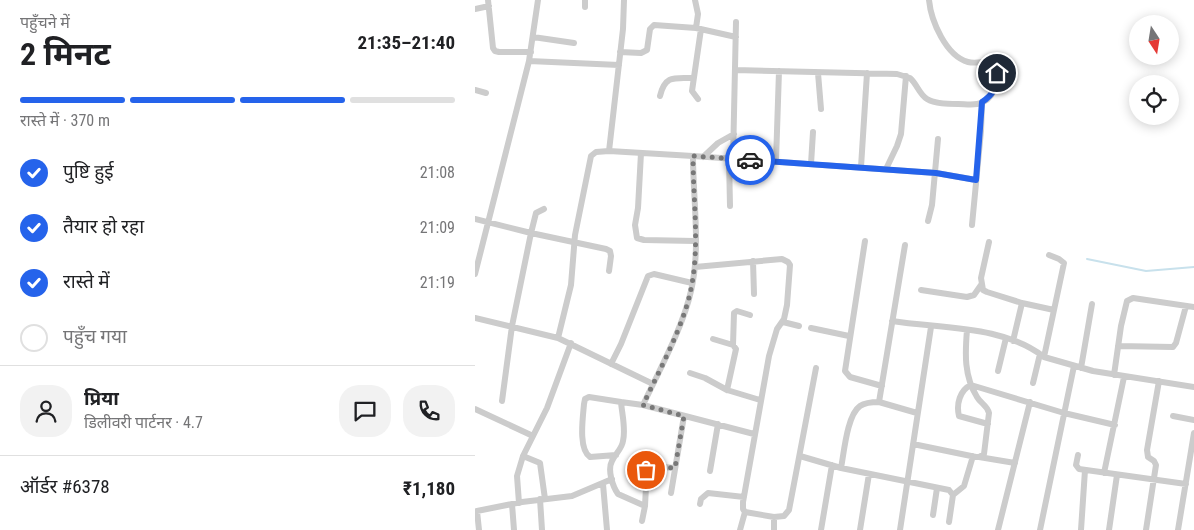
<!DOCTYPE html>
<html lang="hi">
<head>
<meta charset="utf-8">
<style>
  body { margin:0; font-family:"Roboto Condensed","Noto Sans Devanagari",sans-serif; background:#f2f2f2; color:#202124; height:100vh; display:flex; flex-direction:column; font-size:19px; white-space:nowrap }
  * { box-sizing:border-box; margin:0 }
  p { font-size:16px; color:#757577 }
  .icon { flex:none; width:28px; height:28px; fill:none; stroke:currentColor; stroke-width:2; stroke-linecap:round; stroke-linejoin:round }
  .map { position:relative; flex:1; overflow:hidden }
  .details { display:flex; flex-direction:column; background:#fff; width:475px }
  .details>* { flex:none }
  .needle { width:32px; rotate:168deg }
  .controls { position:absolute; left:654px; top:15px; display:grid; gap:10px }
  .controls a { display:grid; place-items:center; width:50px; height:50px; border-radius:50%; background:#fff; box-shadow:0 2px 12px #0003; font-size:25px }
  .pin { position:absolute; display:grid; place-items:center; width:42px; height:42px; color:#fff; margin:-21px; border:2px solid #fff; border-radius:50%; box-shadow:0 1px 5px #0007 }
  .courier { position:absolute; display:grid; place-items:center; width:50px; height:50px; margin:-25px; border:4px solid #2563eb; border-radius:50%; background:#fff; color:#222; box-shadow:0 1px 6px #0007 }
  .summary em { font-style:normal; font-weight:700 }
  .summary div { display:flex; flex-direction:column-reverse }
  .summary { display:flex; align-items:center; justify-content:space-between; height:85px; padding:0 20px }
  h1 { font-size:32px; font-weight:700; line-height:38px }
  .bar { display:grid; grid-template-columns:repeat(4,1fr); gap:8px 5px; align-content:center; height:60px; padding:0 20px }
  .bar i { height:6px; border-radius:4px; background:#e0e0e0 }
  .bar .on { background:#2563eb }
  .bar p { grid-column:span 4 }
  .line { display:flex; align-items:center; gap:12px; padding:0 20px; border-top:1px solid #e0e0e0 }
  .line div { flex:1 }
  .round { display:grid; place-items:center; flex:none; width:52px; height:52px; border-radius:20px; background:#f2f2f2 }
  ol { padding:0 20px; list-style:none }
  li { display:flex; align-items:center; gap:15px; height:55px }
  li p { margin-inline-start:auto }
  li .icon { padding:5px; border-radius:50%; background:#2563eb; color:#fff; stroke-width:4 }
  li:last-child { color:#757577 }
  li i { width:28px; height:28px; border:2px solid #e0e0e0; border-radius:50% }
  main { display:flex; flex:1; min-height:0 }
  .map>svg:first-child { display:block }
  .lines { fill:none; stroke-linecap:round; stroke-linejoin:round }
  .stream { stroke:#c8e1ec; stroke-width:2 }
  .minor { stroke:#ccc; stroke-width:6 }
  .done { stroke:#787878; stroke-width:5; stroke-dasharray:0 9 }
  .route { stroke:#2563eb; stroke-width:6 }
</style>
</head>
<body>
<main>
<section class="details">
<div class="summary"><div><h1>2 मिनट</h1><p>पहुँचने में</p></div><em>21:35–21:40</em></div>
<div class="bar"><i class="on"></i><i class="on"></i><i class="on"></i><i></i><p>रास्ते में · 370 m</p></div>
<ol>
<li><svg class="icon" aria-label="check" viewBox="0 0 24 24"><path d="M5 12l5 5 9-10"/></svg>पुष्टि हुई<p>21:08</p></li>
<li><svg class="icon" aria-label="check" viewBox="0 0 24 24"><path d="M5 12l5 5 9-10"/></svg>तैयार हो रहा<p>21:09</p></li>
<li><svg class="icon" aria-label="check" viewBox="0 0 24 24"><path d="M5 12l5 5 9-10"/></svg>रास्ते में<p>21:19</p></li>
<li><i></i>पहुँच गया</li>
</ol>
<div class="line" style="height:90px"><a class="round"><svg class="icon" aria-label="person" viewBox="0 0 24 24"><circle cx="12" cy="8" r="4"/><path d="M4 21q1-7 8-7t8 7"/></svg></a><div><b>प्रिया</b><p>डिलीवरी पार्टनर · 4.7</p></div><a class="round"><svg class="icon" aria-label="chat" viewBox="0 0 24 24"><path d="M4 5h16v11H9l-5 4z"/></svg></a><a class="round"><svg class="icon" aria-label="phone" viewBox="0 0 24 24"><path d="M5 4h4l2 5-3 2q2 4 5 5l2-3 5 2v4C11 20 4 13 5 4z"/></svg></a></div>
<div class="line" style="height:65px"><div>ऑर्डर #6378</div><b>₹1,180</b></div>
</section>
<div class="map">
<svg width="719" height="530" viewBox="0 0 719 530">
  <rect width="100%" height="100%" fill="#fff"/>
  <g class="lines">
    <path class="stream" d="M612 259 671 271 719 267"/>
    <path class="minor" d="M13 0 18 48 20 51 24 52H56
      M220 0 223 14 221 28
      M110 7V0
      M0 9 14 6
      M58 37 99 43
      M145 52 166 53 172 50 175 29 179 25 221 28 261 37
      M54 61 144 65
      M260 70 422 74 435 78C442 84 444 94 452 99 460 104 473 104 483 104 489 104 496 105 502 104 520 101 523 82 521 67L517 62C509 61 501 64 493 62 471 56 456 21 454 0
      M343 73 346 109
      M0 90 11 93
      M185 96C190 75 199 78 218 78
      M223 99 217 91 226 29
      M134 151 218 156
      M166 153 163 208 160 225 162 238 169 240 220 241
      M228 157 243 143 259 134
      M254 159 255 206
      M258 159 261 22
      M301 161 304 71
      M336 164 338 132
      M386 167 392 73
      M411 169 422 146 426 134 431 76
      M69 209 61 213 56 233 131 249 135 251 136 256 134 271
      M0 219 56 233 37 326 27 401
      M453 221 457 205 463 139
      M497 225 506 131 507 102
      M390 241 370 371 375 377 407 386
      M514 242 506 278 508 290 512 292 547 303 579 310 569 357 618 371 719 387
      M574 255 584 259 589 263 579 310
      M278 261 279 294
      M220 267 307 259 313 262 315 265 312 305 309 319 302 329 294 356 268 502V509L270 512 299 517 309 516 314 510 341 368
      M0 274 54 61 63 0
      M446 290 492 297 499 295 506 285
      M0 318 83 338 178 384
      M417 321C467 329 528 325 569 357
      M308 322 324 326
      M336 328 374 336
      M83 338 96 285 100 235 116 156 121 152 134 151 148 29 149 0
      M238 339 258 345 261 349 252 390 285 400
      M538 341 547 303
      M258 345 259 313 262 311 275 315
      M643 346 698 347 701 343 711 306
      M136 364 146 344 173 276 179 274 217 283
      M606 368 617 304
      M523 371 531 338
      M215 373 230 378 252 390
      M639 375 646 326 652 301 658 298 719 307
      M558 383 565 354
      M404 402 430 245
      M168 405 146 402C147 414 151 429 148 441 147 449 140 454 137 461 132 470 138 487 143 494L170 506
      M0 409 58 436
      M698 416 719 420
      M513 424 484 416C481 404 485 390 496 385L589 413 640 425
      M279 434 168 405C184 371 208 327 216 291 226 248 218 200 218 156L461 173 501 180
      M438 444 501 457H504L509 454 514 413C512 405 506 404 502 397 489 376 490 354 492 330
      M141 455 115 457C103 449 108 417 109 404L110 399 114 397 146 402
      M603 455 601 465 604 469 711 484
      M48 456 65 463 70 499
      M325 456 366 468 474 490 478 495 474 522
      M504 457 540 463
      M366 468C369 453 372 415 385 406 391 402 398 402 404 402L442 413
      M235 471 243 424
      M629 473 649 377
      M128 484 132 530
      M196 493 209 416
      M478 495 489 486 498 456
      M65 499 67 530
      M44 503 42 476 48 456 72 408 96 343
      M37 504 39 530
      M225 504 226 499 233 493 269 497
      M458 515 462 488
      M167 521 170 506 172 467 176 466 200 468
      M4 530 2 511 47 502 97 496 137 479
      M265 530 270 512
      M299 530V517
      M346 530 357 465
      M385 530 394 474
      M425 530 456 327
      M523 530 555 402
      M565 530 599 366
      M606 530 610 470
      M634 530 642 475
      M671 530 681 465 679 461 673 457 672 450 684 381
      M703 530 719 433"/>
  </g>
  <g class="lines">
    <path class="done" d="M171 470 172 467 176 466 200 468 209 416 168 405C184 371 209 325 216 289 225 246 218 200 218 156L275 160"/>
    <path class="route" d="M275 160 461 173 501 180 507 102C518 95 522 87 522 73"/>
  </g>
</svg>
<div class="controls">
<a><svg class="needle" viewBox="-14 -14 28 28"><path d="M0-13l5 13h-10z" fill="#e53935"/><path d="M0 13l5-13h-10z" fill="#757577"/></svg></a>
<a><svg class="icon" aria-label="locate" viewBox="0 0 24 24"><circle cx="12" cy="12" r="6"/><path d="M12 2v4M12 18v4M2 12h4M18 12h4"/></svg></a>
</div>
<div class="pin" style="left:171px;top:470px;background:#ea580c"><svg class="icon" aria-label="bag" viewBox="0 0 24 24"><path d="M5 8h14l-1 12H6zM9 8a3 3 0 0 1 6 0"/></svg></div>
<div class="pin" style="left:522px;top:73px;background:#1f2937"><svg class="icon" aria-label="home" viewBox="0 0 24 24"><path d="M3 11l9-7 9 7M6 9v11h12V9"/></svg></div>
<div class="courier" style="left:275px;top:160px"><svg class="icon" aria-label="car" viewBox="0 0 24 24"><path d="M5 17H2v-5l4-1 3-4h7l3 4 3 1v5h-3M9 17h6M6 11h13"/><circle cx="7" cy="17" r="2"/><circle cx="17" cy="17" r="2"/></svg></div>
</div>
</main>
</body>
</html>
